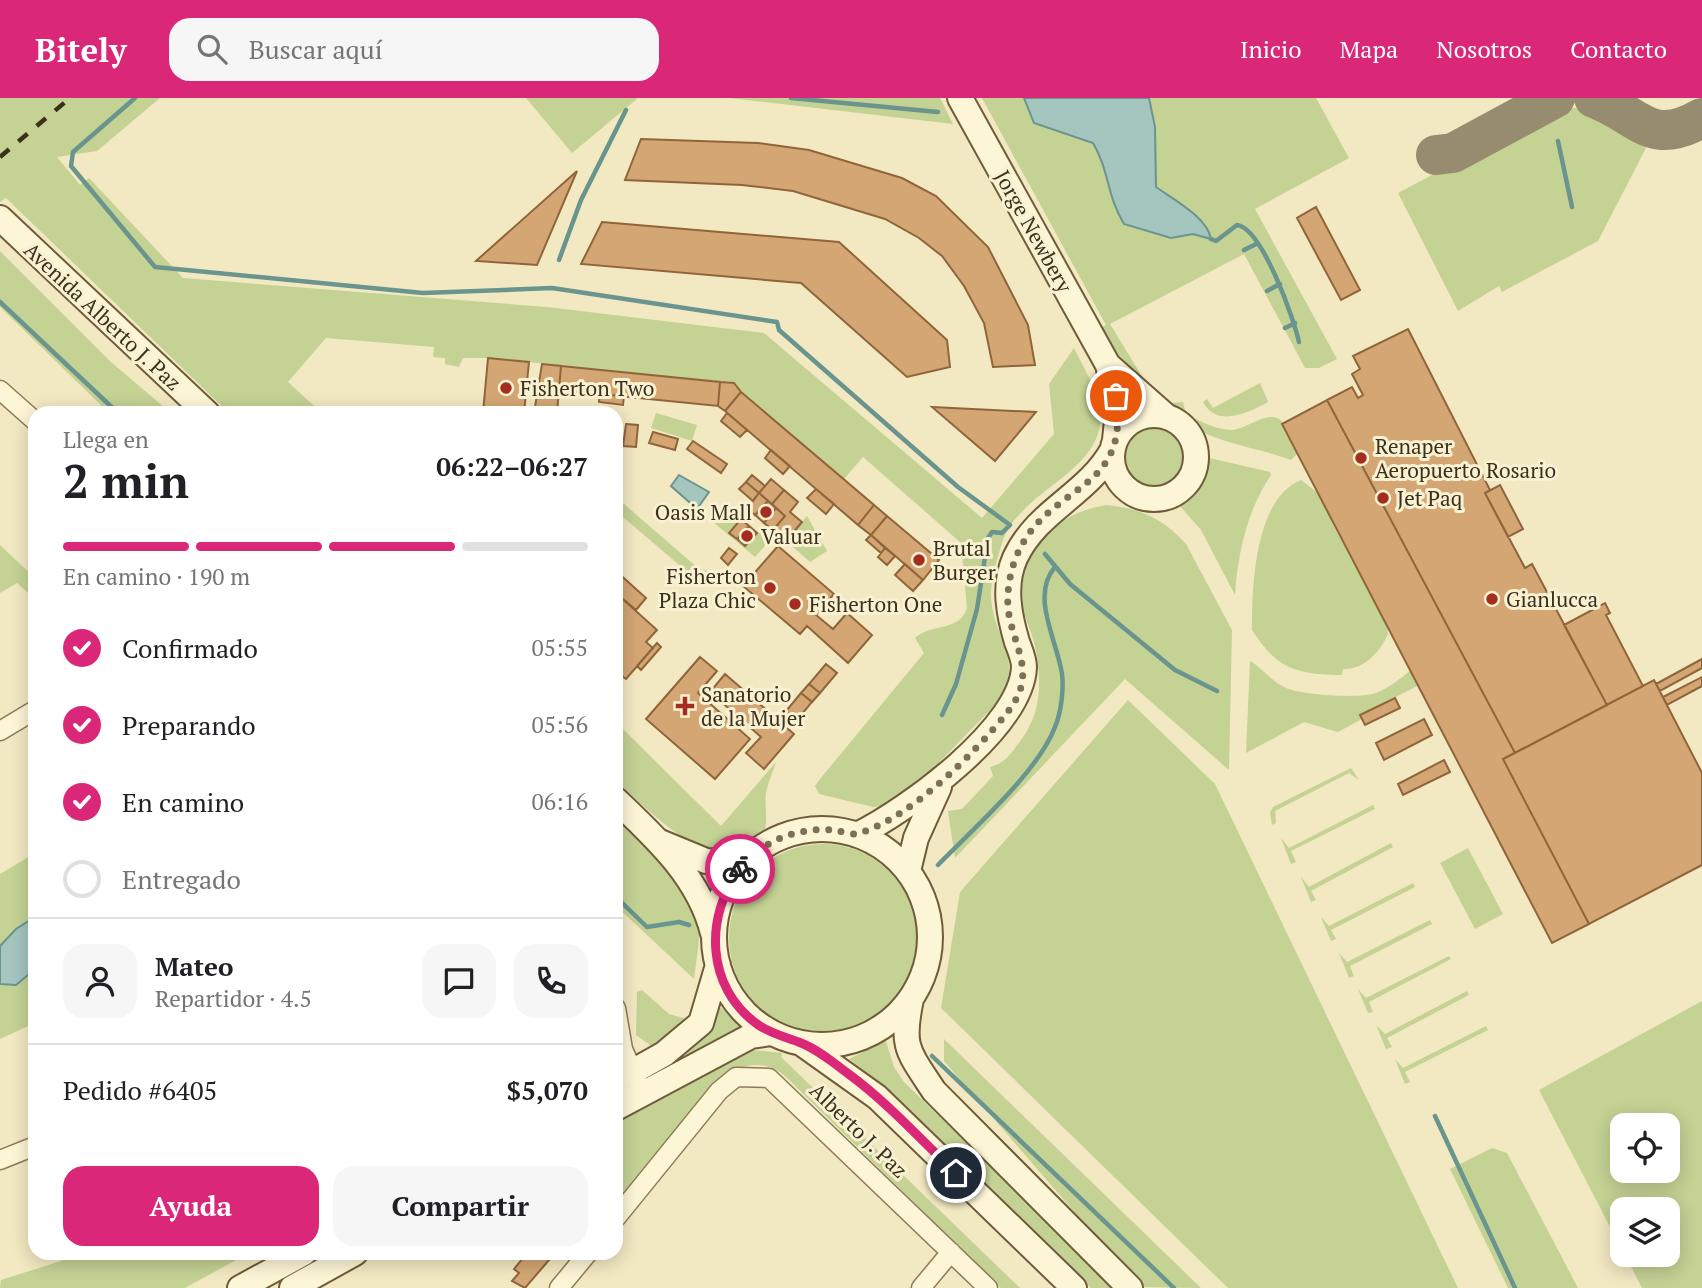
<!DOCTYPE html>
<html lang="es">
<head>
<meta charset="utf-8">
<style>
  body { margin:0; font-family:"PT Serif",serif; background:#f6f6f6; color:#202124; height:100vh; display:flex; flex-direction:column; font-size:26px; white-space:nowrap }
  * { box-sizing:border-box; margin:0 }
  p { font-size:23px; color:#757577 }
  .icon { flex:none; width:38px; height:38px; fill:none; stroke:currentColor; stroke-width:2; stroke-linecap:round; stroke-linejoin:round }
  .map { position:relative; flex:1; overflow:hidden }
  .panel { position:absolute; left:28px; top:308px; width:595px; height:854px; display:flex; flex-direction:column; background:#fff; border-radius:21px; box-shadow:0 4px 18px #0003 }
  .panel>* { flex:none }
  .fabs { position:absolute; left:1610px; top:1015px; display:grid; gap:14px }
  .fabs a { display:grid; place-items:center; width:70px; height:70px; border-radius:14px; background:#fff; box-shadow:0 4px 18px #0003; font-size:35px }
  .pin { position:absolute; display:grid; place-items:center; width:60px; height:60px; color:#fff; margin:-30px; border:4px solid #fff; border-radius:50%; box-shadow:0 2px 7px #0007 }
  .courier { position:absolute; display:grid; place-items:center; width:70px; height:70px; margin:-35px; border:5px solid #db2777; border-radius:50%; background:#fff; color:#222; box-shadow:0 2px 9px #0007 }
  .summary em { font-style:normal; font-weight:700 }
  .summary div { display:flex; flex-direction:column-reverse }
  .summary { display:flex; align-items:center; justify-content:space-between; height:119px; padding:0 35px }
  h1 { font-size:46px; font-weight:700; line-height:52px }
  .bar { display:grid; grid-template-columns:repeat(4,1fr); gap:10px 7px; align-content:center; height:84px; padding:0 35px }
  .bar i { height:9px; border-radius:5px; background:#e0e0e0 }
  .bar .on { background:#db2777 }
  .bar p { grid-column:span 4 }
  .line { display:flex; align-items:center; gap:18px; padding:0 35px; border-top:2px solid #e0e0e0 }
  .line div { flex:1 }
  .round { display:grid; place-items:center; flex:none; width:74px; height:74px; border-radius:21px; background:#f6f6f6 }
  ol { padding:0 35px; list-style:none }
  li { display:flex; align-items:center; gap:21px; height:77px }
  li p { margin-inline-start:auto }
  li .icon { padding:7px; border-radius:50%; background:#db2777; color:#fff; stroke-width:4 }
  li:last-child { color:#757577 }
  li i { width:38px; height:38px; border:4px solid #e0e0e0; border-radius:50% }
  .button { display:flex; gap:14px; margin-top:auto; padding:14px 35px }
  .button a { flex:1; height:80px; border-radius:21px; background:#db2777; color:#fff; font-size:28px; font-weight:700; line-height:80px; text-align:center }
  .button a+a { background:#f6f6f6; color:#202124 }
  header { display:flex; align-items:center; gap:42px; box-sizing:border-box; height:98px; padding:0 35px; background:#db2777; color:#fff }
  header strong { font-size:33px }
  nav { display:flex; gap:38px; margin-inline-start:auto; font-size:24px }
  .search { width:490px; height:63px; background:#f6f6f6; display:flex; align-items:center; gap:18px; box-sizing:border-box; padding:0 24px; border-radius:21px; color:#757577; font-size:26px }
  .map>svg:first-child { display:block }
  .green { fill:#c4d294; fill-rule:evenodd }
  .water { fill:#a5c5bf; stroke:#6a948e; stroke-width:2 }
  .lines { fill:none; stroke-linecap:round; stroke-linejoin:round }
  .stream { stroke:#6a948e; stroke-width:4.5 }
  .taxiway { stroke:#988c70; stroke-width:40 }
  .building { fill:#d4a674; stroke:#90653a; stroke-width:2 }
  .street-casing { stroke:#8e7a57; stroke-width:21 }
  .secondary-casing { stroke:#705b3a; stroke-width:28 }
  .street { stroke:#fcf5d6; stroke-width:18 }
  .secondary { stroke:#fcf5d6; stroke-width:24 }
  .rail { stroke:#3d301d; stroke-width:4.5; stroke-dasharray:12 12; stroke-linecap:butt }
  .done { stroke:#7c7157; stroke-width:7; stroke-dasharray:0 12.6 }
  .route { stroke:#db2777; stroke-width:9 }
  .poi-dot { fill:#a42d20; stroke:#f9f2d2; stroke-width:2.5 }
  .labels { text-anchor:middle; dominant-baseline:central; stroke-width:6; stroke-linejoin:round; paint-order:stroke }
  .street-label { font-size:21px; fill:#3d301d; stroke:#f9f2d2 }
  .poi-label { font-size:21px; fill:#3d301d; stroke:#f9f2d2; text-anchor:start }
</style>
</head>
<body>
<header>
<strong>Bitely</strong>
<div class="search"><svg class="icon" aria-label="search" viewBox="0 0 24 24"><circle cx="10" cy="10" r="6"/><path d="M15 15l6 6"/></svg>Buscar aquí</div>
<nav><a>Inicio</a><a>Mapa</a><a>Nosotros</a><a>Contacto</a></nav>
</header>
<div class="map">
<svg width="1702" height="1190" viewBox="0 0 1702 1190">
  <rect width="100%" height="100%" fill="#f2e9c2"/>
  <path class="green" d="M0 0H160L97 53 57 59 80 87 89 80 183 180 547 209 764 235 982 420 1054 336 1049 286 1074 250C1082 267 1094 286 1099 304 1114 372 1023 388 1003 442 998 458 992 477 991 494 990 536 1025 561 1001 601L919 685 890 707 873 709 819 696 815 688 820 681 924 555 915 540C931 525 960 534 967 510L961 445 863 359 844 381 734 288V285L488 260H463L459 269 445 266V260L433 259 434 249 326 240 288 284 322 315H229L6 100 0 104Z
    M526 0H638L572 55Z
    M729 0H940L953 26Z
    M982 0H1316L1349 60 1255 111 1337 261 1319 270H1305L1244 156 1110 226 1143 280 1169 305 1183 304 1186 316C1200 323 1216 332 1232 332 1247 331 1265 313 1279 321 1288 327 1294 344 1299 354L1291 362C1264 352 1236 348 1209 337 1162 318 1123 274 1098 231L1106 227Z
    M1576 10C1604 17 1625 30 1646 50L1598 143 1502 194 1499 188 1458 213 1398 95 1539 20 1559 11Z
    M0 153 111 264 171 315H109L0 209Z
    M1260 285 1268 304C1248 315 1217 330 1203 304L1207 301 1213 310Z
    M656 315 697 327 692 343 651 330Z
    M1122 359a33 33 0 1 1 66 0a33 33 0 1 1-66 0Z
    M1205 359 1270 374 1271 377C1247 413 1238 454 1235 497L1201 432 1179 407C1197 395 1205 381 1205 359Z
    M1301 382 1318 395 1337 419 1331 423 1387 528 1388 536C1380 554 1364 572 1343 571L1342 577C1296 576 1278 572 1252 532 1252 490 1254 401 1301 382Z
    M616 399 699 471 708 473V486L696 487 692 478 616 413Z
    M726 407 769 443 755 459 713 424Z
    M1106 407C1140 410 1164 421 1186 446L1232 532 1229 672 1125 581 955 760 948 713 962 711 993 678 990 669C1006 665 1011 655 1021 642 1043 614 1042 577 1034 544 1031 532 1024 520 1023 508 1016 453 1056 415 1106 407Z
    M807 418 827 453 810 464 786 443Z
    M0 447 35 480V501L17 485 0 495Z
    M1250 563C1260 568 1271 583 1284 589 1299 597 1360 601 1376 595 1391 589 1405 577 1417 567L1421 586 1361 617 1362 621 1338 634 1304 624 1246 655Z
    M1128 602 1215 686 1458 1190H1228L941 910 960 794Z
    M623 631 721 728 776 664C773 674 768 684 766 695 764 710 770 726 761 742 730 795 649 712 623 690L616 679V635Z
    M1351 670 1359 682 1349 675 1275 713 1276 725 1272 727 1270 715 1273 709Z
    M1373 707 1375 711 1291 753 1296 764 1291 766 1281 740 1289 750Z
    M616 722C642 747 696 789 699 827 700 844 696 864 694 881L616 808Z
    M1391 745 1393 749 1311 793 1316 802 1311 804 1301 779 1309 789Z
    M729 840a94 94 0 1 1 188 0a94 94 0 1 1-188 0Z
    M1468 750 1503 816 1475 831 1440 765Z
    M35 755V819L16 831 0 848V776Z
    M1413 785 1415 789 1331 832 1336 841 1331 843 1321 819 1329 828Z
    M1430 822 1432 826 1350 868 1354 878 1349 880 1339 855 1347 864Z
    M1449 858 1451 861 1369 904 1373 914 1368 915 1358 891 1366 900Z
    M35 871V925L0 941V886L16 887Z
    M642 892 669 916 691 922 664 947H650L636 937 637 894Z
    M1467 893 1469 897 1387 940 1392 949 1386 951 1376 927 1385 936Z
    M1702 903V1190H1642L1625 1157H1668V1111H1622V1152L1539 992ZM1622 1027H1668V1073H1622Z
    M718 907 747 934 649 987 642 973Z
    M1486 928 1488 932 1405 974 1410 984 1405 986 1395 961 1403 970Z
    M885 940 894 969 904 984 1115 1190H1091L871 978 849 961 874 949Z
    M944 941 1201 1190 1139 1189 944 963Z
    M753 952 782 955 781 959 1020 1190H1001L785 978C760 958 737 968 714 986L616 1105V1022Z
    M1492 1050 1507 1055 1578 1190H1508L1450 1071Z
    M86 1155H249L185 1190H0L1 1182Z"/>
  <path class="water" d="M1024 0H1149L1155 29 1156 89C1174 102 1207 119 1211 141L1193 136 1171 140 1124 126C1106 96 1110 74 1093 45L1034 25Z
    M679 377 709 394 697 411 671 388Z
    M35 819V871L16 887 0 886V848L16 831Z"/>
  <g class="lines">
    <path class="stream" d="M135 0 73 54 71 68 155 169 423 195 552 190 777 224 779 232 958 389 1010 427 1002 435 992 434 988 440 977 511 956 586 942 617
      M791 0 938 14
      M1558 43 1572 109
      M1211 141 1216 143 1237 127C1262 130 1294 221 1299 244
      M1244 152 1256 146
      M559 162 581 102 626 12
      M1267 193 1280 186
      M0 204 118 315
      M1285 230 1295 225
      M1045 456 1070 486 1175 572 1217 593
      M938 767C973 731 1038 674 1055 629 1061 615 1064 591 1062 576 1057 542 1030 498 1055 469
      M616 799 647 829 679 824 689 827
      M932 958 1174 1190
      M1435 1018 1515 1190"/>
    <path class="taxiway" d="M1594 0C1640 17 1649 50 1702 20
      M1436 57 1453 55 1555 0"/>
  </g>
  <path class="building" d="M641 41 758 45 809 52 902 80 936 98 988 149 1028 227 1035 267 993 269 984 225 964 188 942 158 919 140 885 121 793 93 742 87 625 82Z
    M577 73 537 167 476 163Z
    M1316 109 1360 192 1341 202 1297 120Z
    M602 124 839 144 947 242 950 269 907 279 801 185 581 166Z
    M1408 231 1490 392 1485 395 1525 470 1532 466 1607 607 1515 655 1327 302 1352 289 1358 300 1363 297 1352 276 1360 271 1353 258Z
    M488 260 529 264 524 315H483Z
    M542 266 561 268 557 315H534Z
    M561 268 720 284 718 308 559 292Z
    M720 284 734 285 741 294 725 313 718 308Z
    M741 294 874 407 858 427 725 313Z
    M600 296 624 298 623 307 599 304Z
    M1327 302 1515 655 1503 661 1589 826 1552 845 1282 326Z
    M932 309 1036 314 995 363Z
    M727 315 747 332 740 339 721 323Z
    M626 326 638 327 636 349 623 348Z
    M653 334 678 341 675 352 649 345Z
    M693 343 727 366 721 375 687 351Z
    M771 352 790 368 783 376 765 360Z
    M752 377 765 388 759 395 746 384Z
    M771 381 784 392 772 406 759 395Z
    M746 384 759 395 753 403 739 391Z
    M1500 387 1523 431 1508 439 1485 395Z
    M816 391 834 406 826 416 807 400Z
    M784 392 798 404 790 414 802 424 786 443 773 432 785 418 772 406Z
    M759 395 768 403 755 417 747 410Z
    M768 403 776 410 764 425 755 417Z
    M874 407 887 418 871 437 858 427Z
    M776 410 785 418 773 432 764 425Z
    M887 418 939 462 923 482 871 437Z
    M741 421 749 428 737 441 729 435Z
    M749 428 757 435 745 448 737 441Z
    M871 437 885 450 881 455 866 442Z
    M778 448 834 496 816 517 833 531 847 515 872 537 848 565 807 528 800 536 743 488Z
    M729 450 737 456 728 467 721 460Z
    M885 450 895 458 887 467 878 459Z
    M905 466 923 482 913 493 895 477Z
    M616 473 646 500 636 512 616 495Z
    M616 495 657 532 646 544 653 550 626 581 616 574Z
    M1605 505 1610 515 1606 517 1643 588 1607 607 1564 527Z
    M657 545 661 549 641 572 637 568Z
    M700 559 717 573 698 595 750 641 715 681 646 621Z
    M1702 561V570L1660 593 1656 586Z
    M826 566 837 575 820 595 809 586Z
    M725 576 794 636 764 671 746 655 761 639 710 594Z
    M1702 579V588L1667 607 1663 599Z
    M1654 582 1702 675V767L1589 826 1503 661Z
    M809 586 820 595 812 604 801 595Z
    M801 595 812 604 797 622 786 613Z
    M1395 600 1400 610 1365 627 1360 617Z
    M1424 621 1432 637 1384 662 1376 645Z
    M1444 662 1450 674 1403 697 1398 686Z
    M517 1155H541L549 1162 525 1190 512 1183 519 1175 514 1171 523 1160Z"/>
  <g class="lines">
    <defs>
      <path id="street" d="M0 292 35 323
        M0 633 35 612
        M616 910 623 951 637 983
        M0 1062 35 1048
        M616 1120 719 993 736 979 769 980 988 1190
        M559 1190 588 1155
        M921 1190 951 1154"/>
      <path id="secondary" d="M960 0 1108 267 1118 313 1115 342
        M0 120 207 315
        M1108 267 1167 319
        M1112 359a42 42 0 1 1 84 0a42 42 0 1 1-84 0Z
        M616 702C656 740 699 779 713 835
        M714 839a108 108 0 1 1 216 0a108 108 0 1 1-216 0Z
        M857 737C908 712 1022 629 1024 569 1024 561 1020 552 1017 544 1009 517 1003 487 1015 460 1038 411 1087 398 1113 351
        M660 744 706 763 745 764
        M908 773 916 740 939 689
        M911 901C901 949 907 952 934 993L1130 1190
        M804 947 877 999 1074 1190
        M616 983 664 956 701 925 718 867
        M616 1010 751 938 771 935
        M240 1190 304 1155
        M292 1190 355 1155"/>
    </defs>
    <use href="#street" class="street-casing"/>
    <use href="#secondary" class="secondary-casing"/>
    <use href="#street" class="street"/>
    <use href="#secondary" class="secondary"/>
    <path class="rail" d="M0 59 70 0"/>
  </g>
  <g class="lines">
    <path class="done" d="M740 771C762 742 799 729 834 732 842 733 852 738 860 735 912 718 972 658 1006 616 1037 578 1017 557 1009 517 1005 494 1011 465 1023 445 1057 385 1130 392 1116 298"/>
    <path class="route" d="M740 771C704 819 706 889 757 926 771 936 786 939 801 945 819 952 835 966 850 977 889 1006 921 1042 956 1075"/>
  </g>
  <g class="poi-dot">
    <circle cx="506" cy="290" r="7"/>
    <circle cx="1361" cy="360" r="7"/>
    <circle cx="1383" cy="400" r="7"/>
    <circle cx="766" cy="414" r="7"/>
    <circle cx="747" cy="438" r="7"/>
    <circle cx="919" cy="462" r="7"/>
    <circle cx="770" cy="490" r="7"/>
    <circle cx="1492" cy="501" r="7"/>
    <circle cx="795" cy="506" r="7"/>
    <path d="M681.5 597.5h7v7h7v7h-7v7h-7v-7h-7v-7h7z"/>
  </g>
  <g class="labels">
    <g class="street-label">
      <text transform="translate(1034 133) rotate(61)">Jorge Newbery</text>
      <text transform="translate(103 218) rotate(43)">Avenida Alberto J. Paz</text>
      <text transform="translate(859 1032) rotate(44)">Alberto J. Paz</text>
    </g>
    <g class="poi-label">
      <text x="520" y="290">Fisherton Two</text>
      <text x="1375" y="348">Renaper<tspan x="1375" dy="24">Aeropuerto Rosario</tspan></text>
      <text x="1397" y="400">Jet Paq</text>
      <text x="752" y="414" text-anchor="end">Oasis Mall</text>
      <text x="761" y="438">Valuar</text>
      <text x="933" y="450">Brutal<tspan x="933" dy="24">Burger</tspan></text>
      <text x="756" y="478" text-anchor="end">Fisherton<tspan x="756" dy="24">Plaza Chic</tspan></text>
      <text x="1506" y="501">Gianlucca</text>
      <text x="809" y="506">Fisherton One</text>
      <text x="701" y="596">Sanatorio<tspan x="701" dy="24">de la Mujer</tspan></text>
    </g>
  </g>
</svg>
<div class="fabs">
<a><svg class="icon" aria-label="locate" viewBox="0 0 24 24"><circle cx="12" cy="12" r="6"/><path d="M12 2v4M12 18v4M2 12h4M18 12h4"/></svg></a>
<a><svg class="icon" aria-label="layers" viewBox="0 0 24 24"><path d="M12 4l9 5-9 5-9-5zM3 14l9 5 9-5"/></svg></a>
</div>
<div class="pin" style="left:1116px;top:298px;background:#ea580c"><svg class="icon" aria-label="bag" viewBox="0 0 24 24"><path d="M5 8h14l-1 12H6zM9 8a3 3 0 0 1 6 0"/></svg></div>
<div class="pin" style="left:956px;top:1075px;background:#1f2937"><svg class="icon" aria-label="home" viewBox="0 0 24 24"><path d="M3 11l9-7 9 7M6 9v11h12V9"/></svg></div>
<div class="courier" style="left:740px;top:771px"><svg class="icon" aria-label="bike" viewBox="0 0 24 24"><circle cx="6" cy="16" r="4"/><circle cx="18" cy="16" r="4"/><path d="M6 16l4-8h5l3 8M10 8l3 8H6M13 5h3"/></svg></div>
<section class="panel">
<div class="summary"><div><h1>2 min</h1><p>Llega en</p></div><em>06:22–06:27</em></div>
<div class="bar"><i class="on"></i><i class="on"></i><i class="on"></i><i></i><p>En camino · 190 m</p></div>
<ol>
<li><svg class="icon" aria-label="check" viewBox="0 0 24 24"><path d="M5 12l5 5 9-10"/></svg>Confirmado<p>05:55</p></li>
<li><svg class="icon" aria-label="check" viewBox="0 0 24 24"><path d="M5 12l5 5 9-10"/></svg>Preparando<p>05:56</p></li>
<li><svg class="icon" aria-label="check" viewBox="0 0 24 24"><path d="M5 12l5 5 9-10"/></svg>En camino<p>06:16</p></li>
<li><i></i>Entregado</li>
</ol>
<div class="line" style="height:126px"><a class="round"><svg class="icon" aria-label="person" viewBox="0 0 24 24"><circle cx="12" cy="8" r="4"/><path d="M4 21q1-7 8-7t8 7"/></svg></a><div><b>Mateo</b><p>Repartidor · 4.5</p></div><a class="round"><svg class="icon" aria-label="chat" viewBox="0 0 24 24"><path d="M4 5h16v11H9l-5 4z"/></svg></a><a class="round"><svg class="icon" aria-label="phone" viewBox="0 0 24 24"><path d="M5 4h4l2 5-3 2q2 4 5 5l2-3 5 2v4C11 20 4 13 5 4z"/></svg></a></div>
<div class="line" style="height:91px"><div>Pedido #6405</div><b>$5,070</b></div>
<div class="button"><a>Ayuda</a><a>Compartir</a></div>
</section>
</div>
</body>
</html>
